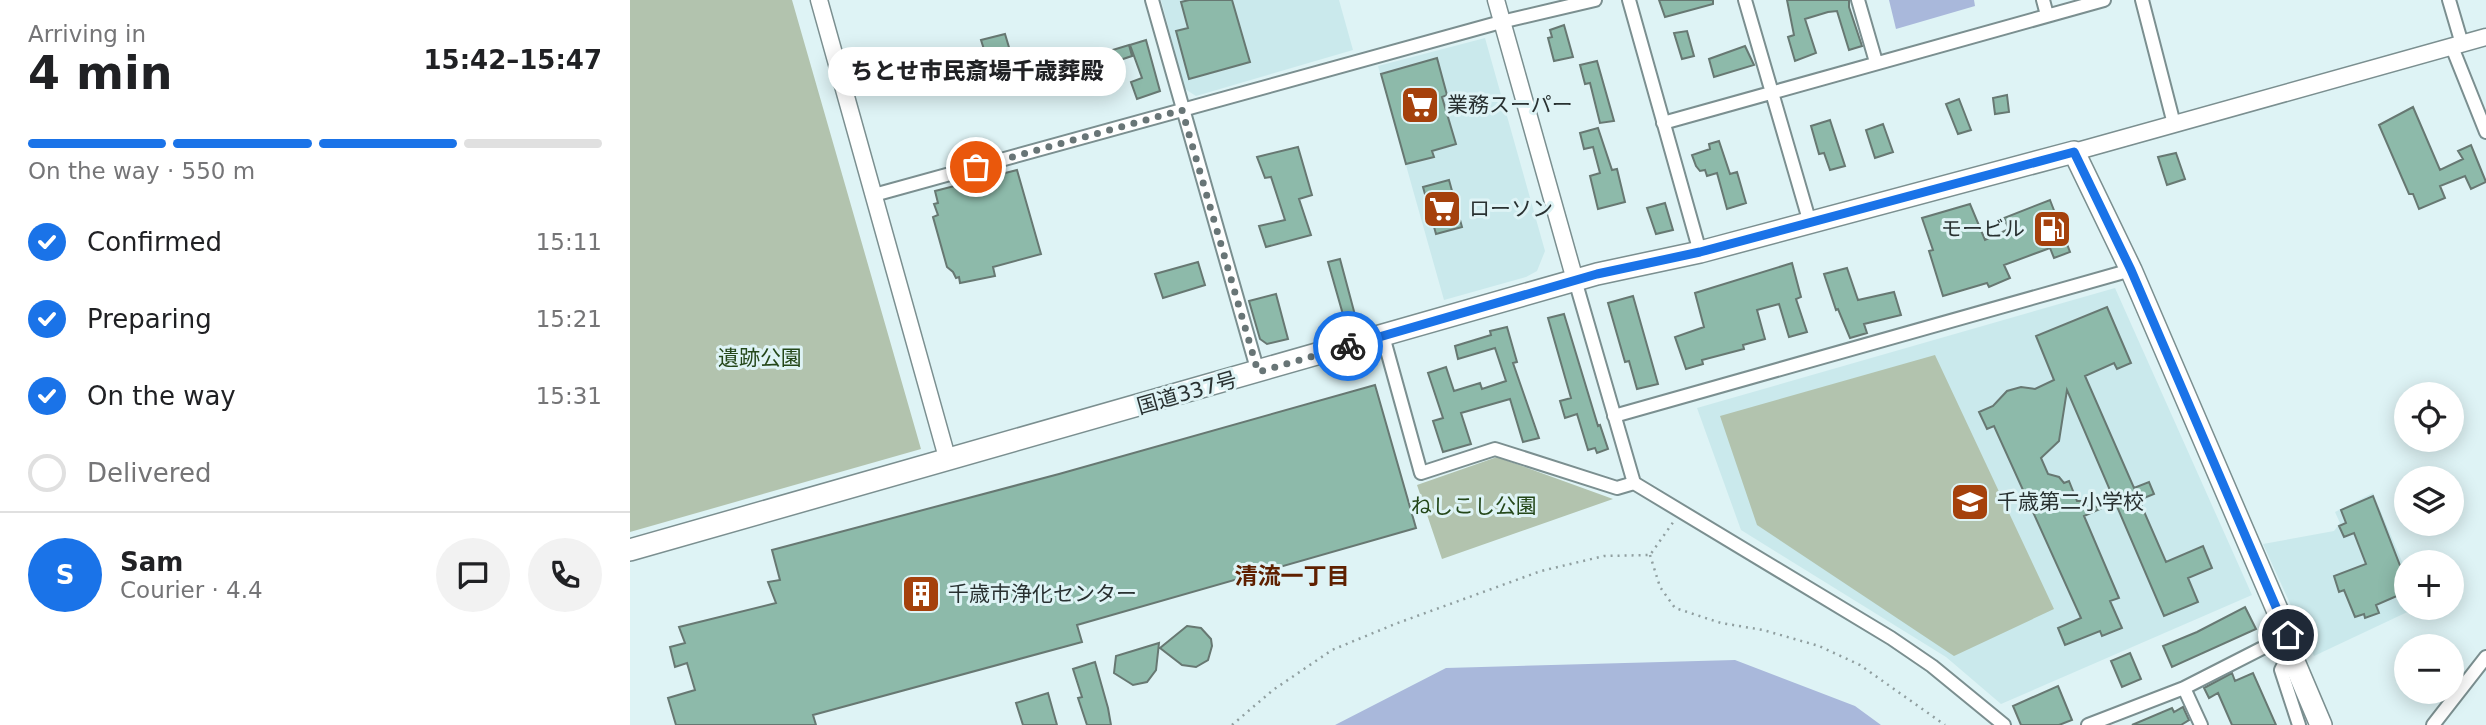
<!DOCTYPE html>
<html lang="en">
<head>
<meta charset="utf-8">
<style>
  body { margin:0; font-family:"DejaVu Sans","Noto Sans JP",sans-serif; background:#f2f2f2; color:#202124; height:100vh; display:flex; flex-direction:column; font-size:26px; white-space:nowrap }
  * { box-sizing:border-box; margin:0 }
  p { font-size:23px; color:#757577 }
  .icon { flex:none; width:38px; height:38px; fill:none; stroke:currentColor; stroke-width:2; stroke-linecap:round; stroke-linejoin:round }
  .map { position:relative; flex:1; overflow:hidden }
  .sheet { display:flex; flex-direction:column; background:#fff; width:630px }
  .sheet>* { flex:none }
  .tools { position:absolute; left:1764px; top:382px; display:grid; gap:14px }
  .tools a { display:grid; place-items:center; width:70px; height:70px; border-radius:50%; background:#fff; box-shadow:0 4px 18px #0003; font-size:35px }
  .pin { position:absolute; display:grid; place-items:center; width:60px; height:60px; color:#fff; margin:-30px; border:4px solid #fff; border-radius:50%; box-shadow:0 2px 7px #0007 }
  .courier { position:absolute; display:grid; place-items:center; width:70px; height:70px; margin:-35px; border:5px solid #1a73e8; border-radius:50%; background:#fff; color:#222; box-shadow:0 2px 9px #0007 }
  .bubble { position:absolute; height:49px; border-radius:24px; background:#fff; box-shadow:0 4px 18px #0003; font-size:23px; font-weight:800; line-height:49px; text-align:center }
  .summary em { font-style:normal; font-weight:800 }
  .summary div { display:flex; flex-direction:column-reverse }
  .summary { display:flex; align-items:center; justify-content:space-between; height:119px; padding:0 28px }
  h1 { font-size:46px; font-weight:800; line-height:52px }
  .bar { display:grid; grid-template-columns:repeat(4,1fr); gap:10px 7px; align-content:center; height:84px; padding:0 28px }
  .bar i { height:9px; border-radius:5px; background:#e0e0e0 }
  .bar .selected { background:#1a73e8 }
  .bar p { grid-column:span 4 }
  .line { display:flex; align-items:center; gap:18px; padding:0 28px; border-top:2px solid #e0e0e0 }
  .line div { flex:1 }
  .round { display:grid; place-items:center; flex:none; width:74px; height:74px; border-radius:37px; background:#f2f2f2 }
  ol { padding:0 28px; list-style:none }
  li { display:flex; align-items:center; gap:21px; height:77px }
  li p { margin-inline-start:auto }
  li .icon { padding:7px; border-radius:50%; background:#1a73e8; color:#fff; stroke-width:4 }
  li:last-child { color:#757577 }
  li i { width:38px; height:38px; border:4px solid #e0e0e0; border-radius:50% }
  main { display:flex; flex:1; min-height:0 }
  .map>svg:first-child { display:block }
  .built { fill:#cae9ec }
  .green { fill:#b2c3ae }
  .water { fill:#a9b8db }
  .building { fill:#8dbaaa; stroke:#677872; stroke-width:2 }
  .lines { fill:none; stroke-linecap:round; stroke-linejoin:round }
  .minor-casing { stroke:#7b8f90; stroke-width:16 }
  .tertiary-casing { stroke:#7b8f90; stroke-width:19 }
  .trunk-casing { stroke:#7b8f90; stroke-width:24 }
  .path { stroke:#909fa0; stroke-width:2.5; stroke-dasharray:2 5; stroke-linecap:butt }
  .minor { stroke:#fff; stroke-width:12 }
  .tertiary { stroke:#fff; stroke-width:16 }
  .trunk { stroke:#fff; stroke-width:21 }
  .done { stroke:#687576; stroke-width:7; stroke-dasharray:0 12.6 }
  .route { stroke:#1a73e8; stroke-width:9 }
  .labels { text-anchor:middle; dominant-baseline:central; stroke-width:6; stroke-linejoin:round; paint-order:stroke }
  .poi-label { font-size:21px; fill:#293131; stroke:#def3f5; text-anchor:start }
  .park-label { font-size:21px; fill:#244719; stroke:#def3f5 }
  .street-label { font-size:21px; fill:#293131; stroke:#def3f5 }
  .neighbourhood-label { font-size:23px; font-weight:bold; fill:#5f2000; stroke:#def3f5 }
</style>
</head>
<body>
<main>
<section class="sheet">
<div class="summary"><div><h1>4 min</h1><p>Arriving in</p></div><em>15:42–15:47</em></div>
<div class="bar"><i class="selected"></i><i class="selected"></i><i class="selected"></i><i></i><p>On the way · 550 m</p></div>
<ol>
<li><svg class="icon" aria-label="check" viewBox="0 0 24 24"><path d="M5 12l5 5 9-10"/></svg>Confirmed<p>15:11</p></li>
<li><svg class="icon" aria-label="check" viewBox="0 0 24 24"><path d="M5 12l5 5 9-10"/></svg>Preparing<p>15:21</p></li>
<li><svg class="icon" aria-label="check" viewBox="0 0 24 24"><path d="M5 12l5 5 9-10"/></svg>On the way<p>15:31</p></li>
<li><i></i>Delivered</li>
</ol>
<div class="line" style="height:126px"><b class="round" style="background:#1a73e8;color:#fff">S</b><div><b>Sam</b><p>Courier · 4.4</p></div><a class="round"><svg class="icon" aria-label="chat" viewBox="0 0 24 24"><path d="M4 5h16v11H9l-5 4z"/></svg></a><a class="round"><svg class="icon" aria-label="phone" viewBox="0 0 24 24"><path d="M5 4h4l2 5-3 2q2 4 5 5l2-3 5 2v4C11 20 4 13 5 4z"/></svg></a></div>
</section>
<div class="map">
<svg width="1856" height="725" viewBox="0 0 1856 725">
  <rect width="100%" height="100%" fill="#def3f5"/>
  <path class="built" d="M531 0H709L723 50 566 96 555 89Z
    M855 38 915 251 907 271 896 277 814 300 748 66Z
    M1485 288 1622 595 1371 704 1316 657 1111 530 1067 408Z
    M1743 493 1776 571V607H1788L1684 656 1633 544 1704 531 1710 523 1705 512Z"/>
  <path class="green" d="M0 0H162L291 449 0 532Z
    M1305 355 1424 609 1324 656 1127 525 1090 416Z
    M867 457 983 499 812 559 787 485Z"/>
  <path class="water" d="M1259 0H1344L1345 6 1266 29Z
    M1105 660 1225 706 1251 725H705L816 668Z"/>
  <path class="building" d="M559 0H602L620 62 559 79 546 31 558 28 551 2Z
    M1029 0H1083V4L1035 17Z
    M1157 0H1219V7L1232 46 1219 50 1207 11 1198 12 1175 19 1186 53 1165 61 1158 37 1164 35Z
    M934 25 943 57 924 61 918 38 922 37 920 30Z
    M1057 31 1064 56 1052 59 1044 33Z
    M375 34 387 74 364 81 351 40Z
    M516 40 530 91 507 99 501 82 512 78 500 45Z
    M499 45 502 56 457 71 453 59Z
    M1115 46 1124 65 1084 77 1079 59Z
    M807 58 817 95 812 97 826 144 802 151 804 157 776 164 751 74Z
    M967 61 984 121 970 123 960 83 955 84 950 65Z
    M1377 95 1379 112 1365 114 1363 98Z
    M1329 99 1341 130 1328 134 1316 104Z
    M1783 107 1810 170 1833 159 1828 151 1841 145 1856 182 1841 189 1835 176 1810 186 1815 198 1789 209 1783 194H1779L1749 125Z
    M1200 120 1215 166 1200 170 1194 153 1189 154 1181 126Z
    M1253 124 1263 152 1245 158 1236 130Z
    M968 128 982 170 987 169 995 202 968 209 960 176 970 173 963 147 954 149 950 133Z
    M1089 141 1100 174 1107 172 1116 203 1097 209 1087 173 1077 176 1075 170 1070 171 1066 166 1062 155 1080 149 1079 144Z
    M668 147 682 195 669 199 681 235 636 247 629 226 655 220 641 177 635 178 627 157Z
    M1546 153 1555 179 1537 185 1528 157Z
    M387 170 411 254 363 267 365 276 330 283 329 277 326 278 323 272 317 267 303 217 308 215 304 204 308 203 305 191Z
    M819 180 832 227 806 234 793 187Z
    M1420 200 1440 252 1424 258 1420 248 1374 265 1380 278 1359 287 1357 283 1313 296 1299 251 1303 250 1292 218 1340 204 1355 240 1379 229 1374 218Z
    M1035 203 1043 230 1026 234 1017 208Z
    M710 259 725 315 714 318 698 262Z
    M568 262 575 285 533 298 525 274Z
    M1162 263 1171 297 1166 299 1177 332 1159 337 1149 304 1127 310 1135 339 1113 345 1114 349 1072 360 1073 364 1056 369 1045 337 1074 327 1065 293Z
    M1217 268 1228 300 1264 292 1271 315 1234 324 1237 333 1220 338 1208 309 1206 310 1194 274Z
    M646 294 658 339 637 344 630 339 619 301Z
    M1003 296 1028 384 1007 389 999 361 995 362 978 303Z
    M1477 307 1501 363 1487 369 1484 363 1455 376 1504 488 1519 482 1524 494 1509 500 1536 562 1573 546 1582 568 1558 578 1568 602 1534 616 1437 390 1429 441 1411 458 1418 474 1429 477 1434 483 1439 481 1447 501H1454L1470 509 1454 516 1489 598 1480 601 1492 628 1472 636 1470 631 1435 645 1428 628 1451 618 1364 426 1357 429 1349 412 1363 406 1377 391 1391 387 1405 389 1424 380 1406 336Z
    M934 314 968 426 970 425 978 449 967 453 965 448 958 450 947 414 935 418 930 401 941 398 918 318Z
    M877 327 887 362 883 363 909 438 893 442 880 399 831 413 841 444 813 452 803 421 813 418 798 373 816 367 824 391 850 383 852 389 876 381 865 348 828 359 825 346 861 335 860 331Z
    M745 385 786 528 447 625 452 642 183 715 186 725H46L38 698 65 690 57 663 45 667 40 647 55 643 49 627 146 603 138 582 150 580 142 550 429 474Z
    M1743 496 1776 581V592L1746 605 1749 613 1735 618 1734 614 1725 617 1714 590 1709 592 1704 576 1736 564 1724 533 1714 537 1709 526 1716 523 1711 510Z
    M1615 607 1626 629 1542 667 1533 646 1567 632Z
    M557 626 571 628 581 639 582 646 578 660 566 667 552 665 530 648Z
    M529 643 526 670 517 682 503 685 484 673 486 656Z
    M1500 653 1511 679 1492 687 1481 661Z
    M465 662 478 708 481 725H457L448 698 452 697 443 669Z
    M1602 673 1605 681 1623 673 1646 725H1602L1588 693 1579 698 1574 688Z
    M1428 686 1442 720 1429 725H1391L1383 706Z
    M418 693 427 725H393L386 703Z
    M1553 707 1559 720 1551 725H1502L1542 708 1544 712Z"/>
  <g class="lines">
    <defs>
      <path id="minor" d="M522 0 628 372
        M999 0 1070 252
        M1115 0 1180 223
        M1228 0 1246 62
        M1413 0 1417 15
        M1512 0 1544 124
        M1819 0 1832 44
        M1822 47 1856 132
        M1033 123 1474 0
        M244 195 871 22 965 0
        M945 280 1004 483 1261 638 1302 666 1374 725
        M753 336 791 473 865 449 987 488 1004 483
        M984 416 1501 270
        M1660 652 1651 670 1669 725
        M1554 688 1571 725
        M1458 725 1554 688 1658 635
        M1803 725 1856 657"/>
      <path id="tertiary" d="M189 0 318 461
        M866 0 945 280
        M1444 152 1856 37"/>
      <path id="trunk" d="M0 550 967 274 1070 252 1444 152 1501 270 1658 635 1660 652 1691 725"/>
    </defs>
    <use href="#minor" class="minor-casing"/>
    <use href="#tertiary" class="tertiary-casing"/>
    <use href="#trunk" class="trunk-casing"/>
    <path class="path" d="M1020 555 1030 587 1045 608 1091 623 1133 630 1189 646 1230 665 1315 725
      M602 725 643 690 702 650 765 624 911 571 974 556 1020 555 1044 521"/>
    <use href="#minor" class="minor"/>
    <use href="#tertiary" class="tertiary"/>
    <use href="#trunk" class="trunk"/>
  </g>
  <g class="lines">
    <path class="done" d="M346 167 552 110 628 372 718 346"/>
    <path class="route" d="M718 346 967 274 1070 252 1444 152 1501 270 1658 635"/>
  </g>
  <defs>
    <symbol id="supermarket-square" viewBox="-11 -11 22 22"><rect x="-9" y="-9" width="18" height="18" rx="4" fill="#a5410c" stroke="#def3f5"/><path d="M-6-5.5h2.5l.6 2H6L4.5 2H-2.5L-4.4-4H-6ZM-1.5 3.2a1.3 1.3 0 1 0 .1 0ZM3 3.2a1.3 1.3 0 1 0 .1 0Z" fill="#fff"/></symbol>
    <symbol id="fuel-square" viewBox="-11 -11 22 22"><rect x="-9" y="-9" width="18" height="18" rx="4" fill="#a5410c" stroke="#def3f5"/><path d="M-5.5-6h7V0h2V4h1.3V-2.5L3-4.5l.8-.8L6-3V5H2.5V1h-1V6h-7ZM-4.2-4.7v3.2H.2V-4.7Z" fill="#fff"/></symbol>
    <symbol id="school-square" viewBox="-11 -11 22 22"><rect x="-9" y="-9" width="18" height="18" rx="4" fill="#a5410c" stroke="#def3f5"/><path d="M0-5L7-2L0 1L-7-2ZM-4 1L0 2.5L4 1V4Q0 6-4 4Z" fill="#fff"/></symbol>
    <symbol id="building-square" viewBox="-11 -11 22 22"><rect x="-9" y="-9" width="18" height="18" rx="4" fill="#a5410c" stroke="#def3f5"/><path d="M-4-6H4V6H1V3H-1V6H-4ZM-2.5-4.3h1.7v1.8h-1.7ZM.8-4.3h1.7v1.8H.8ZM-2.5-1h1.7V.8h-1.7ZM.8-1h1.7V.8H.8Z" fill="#fff"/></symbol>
  </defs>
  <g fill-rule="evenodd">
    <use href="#supermarket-square" x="768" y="83" width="44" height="44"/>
    <use href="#supermarket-square" x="790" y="187" width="44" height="44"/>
    <use href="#fuel-square" x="1400" y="207" width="44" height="44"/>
    <use href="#school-square" x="1318" y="480" width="44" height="44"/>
    <use href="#building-square" x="269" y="572" width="44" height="44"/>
  </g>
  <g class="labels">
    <g class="poi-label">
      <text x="817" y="105">業務スーパー</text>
      <text x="839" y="209">ローソン</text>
      <text x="1395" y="229" text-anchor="end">モービル</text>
      <text x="1367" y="502">千歳第二小学校</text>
      <text x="318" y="594">千歳市浄化センター</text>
    </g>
    <g class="park-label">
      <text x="130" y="358">遺跡公園</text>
      <text x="844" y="506">ねしこし公園</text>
    </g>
    <g class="street-label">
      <text transform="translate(557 393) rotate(-16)">国道337号</text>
    </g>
    <g class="neighbourhood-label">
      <text x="662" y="576">清流一丁目</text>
    </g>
  </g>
</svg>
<div class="tools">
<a><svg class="icon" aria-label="locate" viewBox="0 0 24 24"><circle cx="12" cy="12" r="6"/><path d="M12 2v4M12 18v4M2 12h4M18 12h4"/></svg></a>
<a><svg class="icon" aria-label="layers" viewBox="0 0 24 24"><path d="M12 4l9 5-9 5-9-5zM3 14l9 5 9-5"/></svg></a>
<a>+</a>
<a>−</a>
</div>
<div class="pin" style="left:346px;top:167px;background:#ea580c"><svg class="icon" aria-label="bag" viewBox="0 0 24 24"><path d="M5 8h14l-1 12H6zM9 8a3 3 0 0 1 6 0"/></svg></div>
<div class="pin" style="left:1658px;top:635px;background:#1f2937"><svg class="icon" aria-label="home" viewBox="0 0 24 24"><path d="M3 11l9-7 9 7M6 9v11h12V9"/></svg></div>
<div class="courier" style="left:718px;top:346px"><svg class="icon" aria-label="bike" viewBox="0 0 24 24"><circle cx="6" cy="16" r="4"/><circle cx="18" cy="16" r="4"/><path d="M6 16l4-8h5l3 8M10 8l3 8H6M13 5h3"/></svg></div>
<div class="bubble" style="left:198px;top:47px;width:298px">ちとせ市民斎場千歳葬殿</div>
</div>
</main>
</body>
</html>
